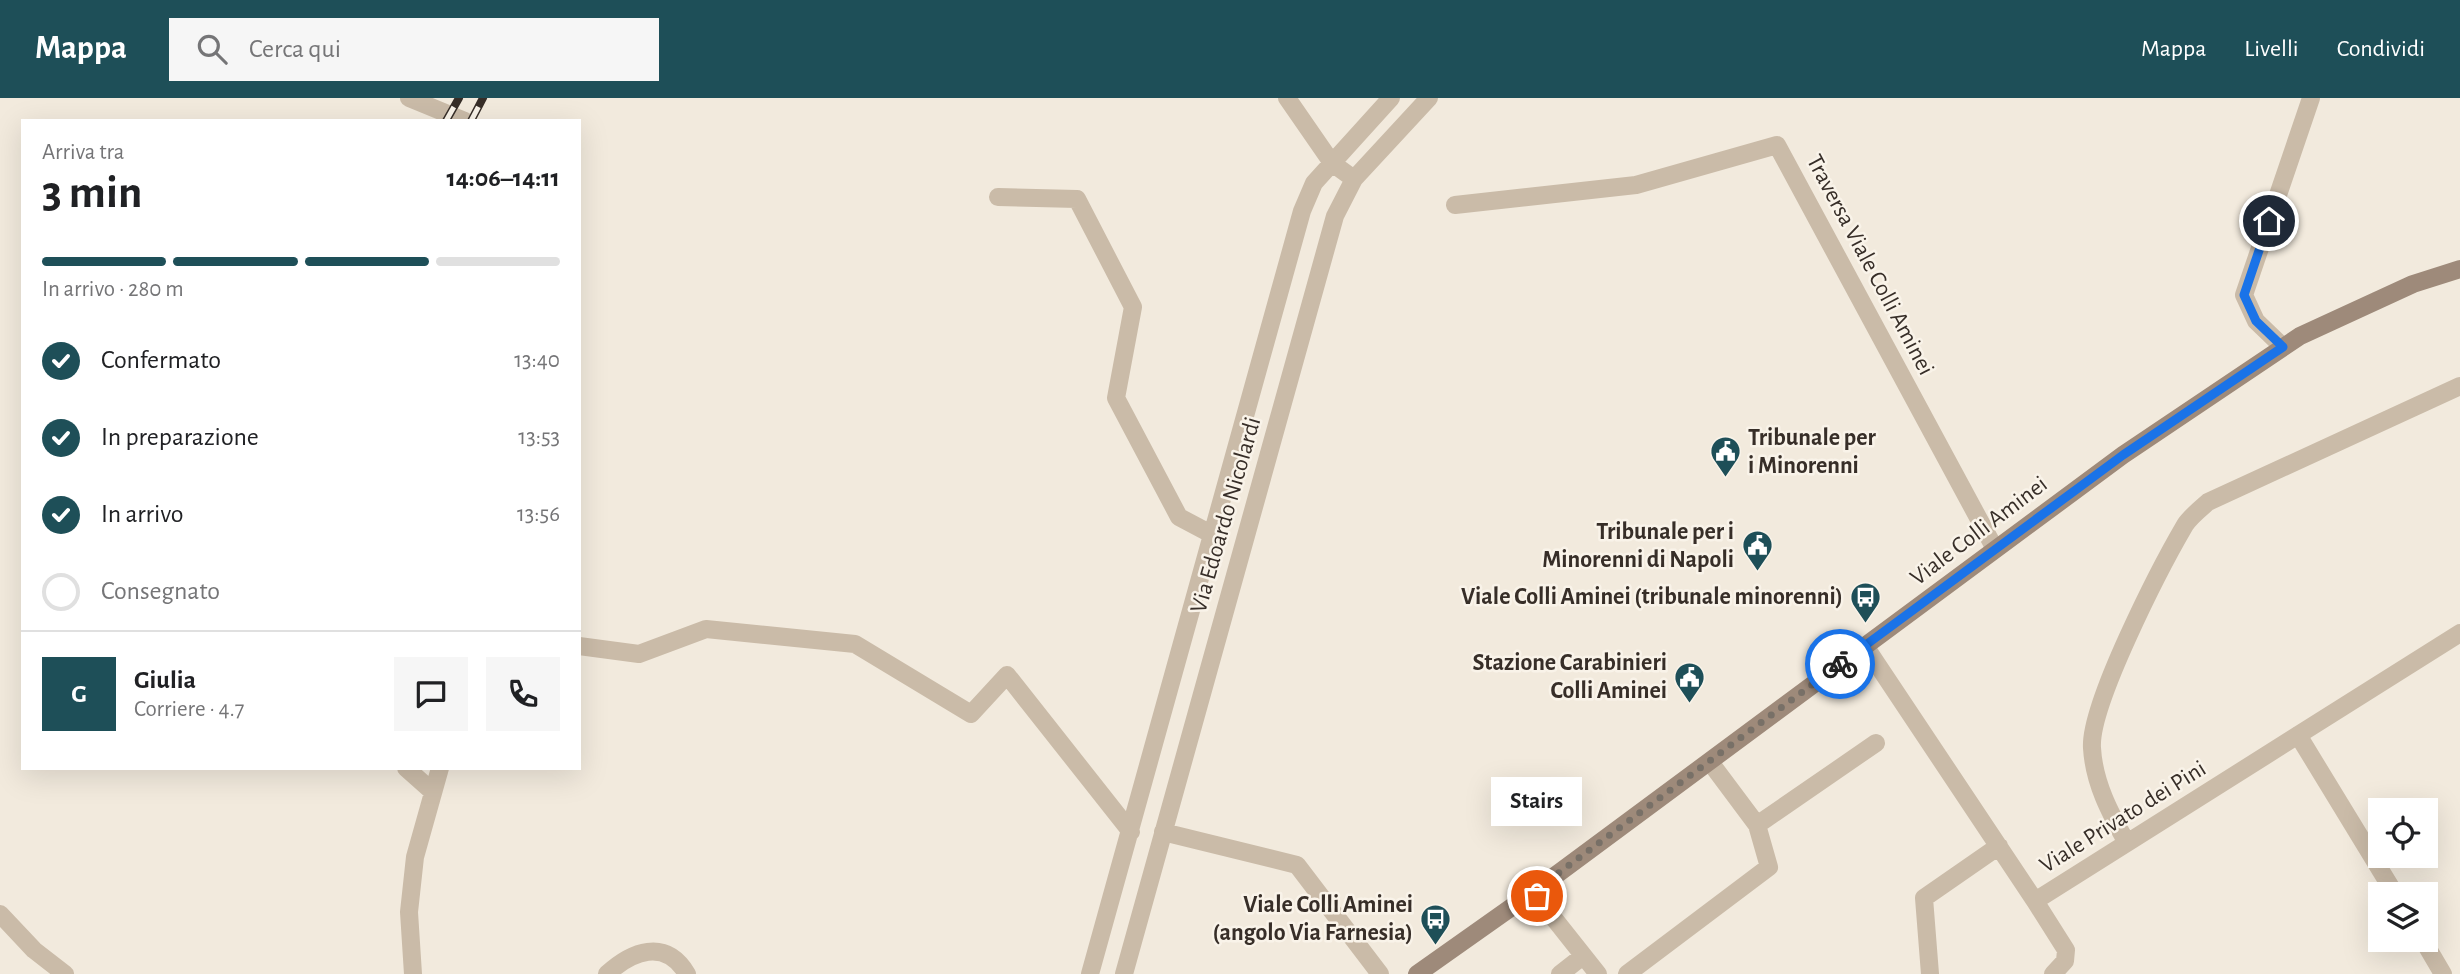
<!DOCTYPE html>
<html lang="it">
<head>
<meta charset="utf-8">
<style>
  body { margin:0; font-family:"Alegreya Sans",sans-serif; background:#f6f6f6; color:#202124; height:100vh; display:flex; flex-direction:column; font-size:26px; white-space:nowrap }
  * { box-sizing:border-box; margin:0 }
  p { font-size:23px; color:#757577 }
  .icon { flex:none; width:38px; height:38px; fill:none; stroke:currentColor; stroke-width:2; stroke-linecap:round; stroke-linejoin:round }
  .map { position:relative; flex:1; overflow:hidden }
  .details { position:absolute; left:21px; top:21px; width:560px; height:651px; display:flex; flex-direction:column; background:#fff; border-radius:0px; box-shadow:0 7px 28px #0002 }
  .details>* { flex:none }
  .controls { position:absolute; left:2368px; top:700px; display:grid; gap:14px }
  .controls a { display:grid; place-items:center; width:70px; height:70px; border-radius:0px; background:#fff; box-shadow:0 7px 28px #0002; font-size:35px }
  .pin { position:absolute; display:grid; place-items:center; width:60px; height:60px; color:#fff; margin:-30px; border:4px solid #fff; border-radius:50%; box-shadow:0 2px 7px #0007 }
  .courier { position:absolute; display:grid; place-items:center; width:70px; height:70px; margin:-35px; border:5px solid #1a73e8; border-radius:50%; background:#fff; color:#222; box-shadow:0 2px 9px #0007 }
  .bubble { position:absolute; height:49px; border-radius:0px; background:#fff; box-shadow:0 7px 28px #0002; font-size:23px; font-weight:600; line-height:49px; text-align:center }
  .headline em { font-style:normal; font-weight:600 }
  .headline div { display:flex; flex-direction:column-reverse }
  .headline { display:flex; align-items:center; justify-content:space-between; height:119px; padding:0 21px }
  h1 { font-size:46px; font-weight:600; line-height:52px }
  .bar { display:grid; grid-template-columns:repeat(4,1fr); gap:10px 7px; align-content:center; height:84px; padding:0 21px }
  .bar i { height:9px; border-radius:5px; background:#e0e0e0 }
  .bar .current { background:#1e4f58 }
  .bar p { grid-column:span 4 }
  .line { display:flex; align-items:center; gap:18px; padding:0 21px; border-top:2px solid #e0e0e0 }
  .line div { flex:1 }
  .round { display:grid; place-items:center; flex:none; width:74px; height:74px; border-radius:0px; background:#f6f6f6 }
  ol { padding:0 21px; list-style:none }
  li { display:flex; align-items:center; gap:21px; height:77px }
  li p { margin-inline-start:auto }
  li .icon { padding:7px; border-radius:50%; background:#1e4f58; color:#fff; stroke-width:4 }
  li:last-child { color:#757577 }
  li i { width:38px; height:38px; border:4px solid #e0e0e0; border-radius:50% }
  header { display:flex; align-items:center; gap:42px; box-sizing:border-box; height:98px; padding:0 35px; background:#1e4f58; color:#fff }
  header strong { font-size:33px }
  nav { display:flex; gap:38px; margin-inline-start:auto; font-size:24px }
  .search { width:490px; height:63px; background:#f6f6f6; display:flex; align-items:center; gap:18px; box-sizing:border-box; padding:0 24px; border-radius:0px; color:#757577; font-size:26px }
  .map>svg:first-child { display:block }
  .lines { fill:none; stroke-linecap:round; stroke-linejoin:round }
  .minor { stroke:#cabba8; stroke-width:18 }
  .secondary { stroke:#9e8a7a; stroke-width:18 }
  .rail-casing { stroke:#372e28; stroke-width:8 }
  .rail { stroke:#f9f3e9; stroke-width:5; stroke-dasharray:16; stroke-linecap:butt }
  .done { stroke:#787067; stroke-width:7; stroke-dasharray:0 12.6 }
  .route { stroke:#1a73e8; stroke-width:9 }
  .labels { text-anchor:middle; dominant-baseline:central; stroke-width:5; stroke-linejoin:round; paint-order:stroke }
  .street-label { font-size:24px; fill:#372e28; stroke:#f9f3e9 }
  .poi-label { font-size:24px; font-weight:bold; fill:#372e28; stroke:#f9f3e9; text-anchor:end }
</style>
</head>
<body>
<header>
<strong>Mappa</strong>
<div class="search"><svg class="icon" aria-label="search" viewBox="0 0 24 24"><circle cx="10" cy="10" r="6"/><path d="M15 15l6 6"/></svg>Cerca qui</div>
<nav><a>Mappa</a><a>Livelli</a><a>Condividi</a></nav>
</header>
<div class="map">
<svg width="2460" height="876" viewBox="0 0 2460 876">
  <rect width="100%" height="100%" fill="#f2eadd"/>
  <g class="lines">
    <path class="minor" d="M409 0 465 23
      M1287 0 1332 65 1354 81
      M998 99 1077 101 1133 209 1116 300 1179 419 1213 437
      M1455 107 1636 87 1777 47 1995 451
      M2283 249 2256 223 2244 197 2311 0
      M579 548 639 556 706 531 855 546 971 616 1007 577 1131 734
      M1865 548 2035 803 2460 535
      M2298 637 2395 796
      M406 670 433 694
      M1757 727 1876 645
      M1163 734 1297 767 1380 876
      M2127 745C2110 715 2094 685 2092 650 2089 607 2161 468 2185 427 2190 419 2200 411 2208 404L2460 288
      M1533 794 1598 876
      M2035 803 2066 852 2065 863 2053 876
      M0 816 34 852 65 876
      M2423 842 2443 876
      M413 876 409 814 415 759 440 670
      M607 876C631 854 665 839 687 876
      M1090 876 1302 113 1314 85 1391 0
      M1124 876 1335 118 1354 81 1429 0
      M1560 876 1583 858
      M1627 876 1769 769 1757 727 1710 664
      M1930 876 1924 800 1999 748"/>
    <path class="secondary" d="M1417 876 1533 794 2123 357 2300 238 2413 186 2460 171"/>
    <defs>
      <path id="rail" d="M446 23 459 0
        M471 23 483 0"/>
    </defs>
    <use href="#rail" class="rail-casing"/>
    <use href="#rail" class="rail"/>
  </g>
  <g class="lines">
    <path class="done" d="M1537 798 1533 794 1840 566"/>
    <path class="route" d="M1840 566 2123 357 2283 249 2256 223 2244 197 2269 123"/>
  </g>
  <defs>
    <symbol id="civic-pin" viewBox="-11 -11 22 30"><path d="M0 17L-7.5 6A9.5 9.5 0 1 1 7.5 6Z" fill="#1e4f58" stroke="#f9f3e9"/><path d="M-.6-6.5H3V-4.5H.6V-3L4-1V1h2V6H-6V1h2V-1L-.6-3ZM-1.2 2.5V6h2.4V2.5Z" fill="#fff"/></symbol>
    <symbol id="bus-pin" viewBox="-11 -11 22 30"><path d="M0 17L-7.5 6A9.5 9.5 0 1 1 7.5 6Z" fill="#1e4f58" stroke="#f9f3e9"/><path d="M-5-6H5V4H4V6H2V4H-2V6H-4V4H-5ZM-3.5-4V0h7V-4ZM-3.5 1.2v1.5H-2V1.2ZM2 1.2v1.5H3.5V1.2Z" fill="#fff"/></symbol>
  </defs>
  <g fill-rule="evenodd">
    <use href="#civic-pin" x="1708" y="336" width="35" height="47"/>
    <use href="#civic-pin" x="1740" y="430" width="35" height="47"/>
    <use href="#bus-pin" x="1848" y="482" width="35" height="47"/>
    <use href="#civic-pin" x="1672" y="562" width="35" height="47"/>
    <use href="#bus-pin" x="1418" y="804" width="35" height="47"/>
  </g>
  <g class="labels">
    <g class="street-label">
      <text transform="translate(1870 167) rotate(62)">Traversa Viale Colli Aminei</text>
      <text transform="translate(1226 417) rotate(-74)">Via Edoardo Nicolardi</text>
      <text transform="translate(1979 433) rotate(-37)">Viale Colli Aminei</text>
      <text transform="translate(2123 719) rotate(-32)">Viale Privato dei Pini</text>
    </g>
    <g class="poi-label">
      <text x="1748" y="340" text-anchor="start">Tribunale per<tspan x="1748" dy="28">i Minorenni</tspan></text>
      <text x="1734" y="434">Tribunale per i<tspan x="1734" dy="28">Minorenni di Napoli</tspan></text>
      <text x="1843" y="499">Viale Colli Aminei (tribunale minorenni)</text>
      <text x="1667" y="565">Stazione Carabinieri<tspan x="1667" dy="28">Colli Aminei</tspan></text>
      <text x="1413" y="807">Viale Colli Aminei<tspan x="1413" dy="28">(angolo Via Farnesia)</tspan></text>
    </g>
  </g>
</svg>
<div class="controls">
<a><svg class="icon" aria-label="locate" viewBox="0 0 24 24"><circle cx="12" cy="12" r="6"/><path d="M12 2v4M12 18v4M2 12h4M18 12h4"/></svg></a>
<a><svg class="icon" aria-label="layers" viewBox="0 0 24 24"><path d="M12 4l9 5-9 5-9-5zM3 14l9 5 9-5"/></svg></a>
</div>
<div class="pin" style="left:1537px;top:798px;background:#ea580c"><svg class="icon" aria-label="bag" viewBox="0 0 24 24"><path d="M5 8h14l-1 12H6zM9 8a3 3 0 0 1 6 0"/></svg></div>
<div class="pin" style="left:2269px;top:123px;background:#1f2937"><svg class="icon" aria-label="home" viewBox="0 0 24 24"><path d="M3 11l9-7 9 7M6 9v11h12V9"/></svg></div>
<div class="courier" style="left:1840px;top:566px"><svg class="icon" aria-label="bike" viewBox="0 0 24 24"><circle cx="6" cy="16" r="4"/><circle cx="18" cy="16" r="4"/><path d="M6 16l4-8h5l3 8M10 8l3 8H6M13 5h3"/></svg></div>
<div class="bubble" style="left:1491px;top:679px;width:91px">Stairs</div>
<section class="details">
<div class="headline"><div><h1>3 min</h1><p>Arriva tra</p></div><em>14:06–14:11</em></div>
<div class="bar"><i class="current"></i><i class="current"></i><i class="current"></i><i></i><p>In arrivo · 280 m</p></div>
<ol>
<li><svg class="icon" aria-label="check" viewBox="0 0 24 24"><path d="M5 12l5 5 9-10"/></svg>Confermato<p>13:40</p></li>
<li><svg class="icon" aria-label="check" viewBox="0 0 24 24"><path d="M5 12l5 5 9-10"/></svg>In preparazione<p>13:53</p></li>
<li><svg class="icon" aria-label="check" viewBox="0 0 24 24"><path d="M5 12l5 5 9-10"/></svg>In arrivo<p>13:56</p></li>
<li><i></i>Consegnato</li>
</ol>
<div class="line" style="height:126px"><b class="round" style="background:#1e4f58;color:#fff">G</b><div><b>Giulia</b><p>Corriere · 4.7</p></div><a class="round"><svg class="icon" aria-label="chat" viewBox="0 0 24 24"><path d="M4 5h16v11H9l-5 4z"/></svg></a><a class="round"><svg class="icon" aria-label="phone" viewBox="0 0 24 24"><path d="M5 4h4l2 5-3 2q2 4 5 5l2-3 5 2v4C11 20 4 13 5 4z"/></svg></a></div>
</section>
</div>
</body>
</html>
